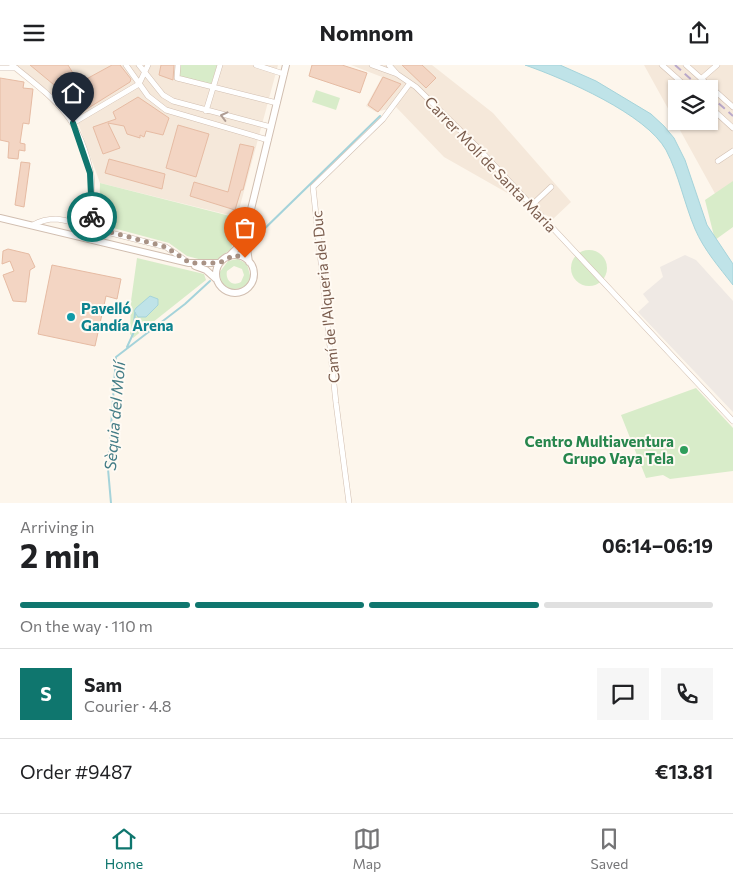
<!DOCTYPE html>
<html lang="en">
<head>
<meta charset="utf-8">
<style>
  body { margin:0; font-family:Commissioner,sans-serif; background:#f6f6f6; color:#202124; height:100vh; display:flex; flex-direction:column; font-size:19px; white-space:nowrap }
  * { box-sizing:border-box; margin:0 }
  p { font-size:16px; color:#757577 }
  .icon { flex:none; width:28px; height:28px; fill:none; stroke:currentColor; stroke-width:2; stroke-linecap:round; stroke-linejoin:round }
  .map { position:relative; height:438px; overflow:hidden }
  .drawer { display:flex; flex-direction:column; background:#fff; flex:1 }
  .drawer>* { flex:none }
  .buttons { position:absolute; left:668px; top:15px; display:grid; gap:10px }
  .buttons a { display:grid; place-items:center; width:50px; height:50px; border-radius:0px; background:#fff; box-shadow:0 1px 4px #0004; font-size:25px }
  .pin { position:absolute; display:grid; place-items:center; width:42px; height:42px; color:#fff; margin:-51px -21px; border-radius:50% 50% 50% 0; rotate:-45deg; box-shadow:0 0 5px #0007 }
  .pin .icon { rotate:45deg }
  .courier { position:absolute; display:grid; place-items:center; width:50px; height:50px; margin:-25px; border:4px solid #0f766e; border-radius:50%; background:#fff; color:#222; box-shadow:0 1px 6px #0007 }
  .overview em { font-style:normal; font-weight:700 }
  .overview div { display:flex; flex-direction:column-reverse }
  .overview { display:flex; align-items:center; justify-content:space-between; height:85px; padding:0 20px }
  h1 { font-size:32px; font-weight:700; line-height:38px }
  .bar { display:grid; grid-template-columns:repeat(4,1fr); gap:8px 5px; align-content:center; height:60px; padding:0 20px }
  .bar i { height:6px; border-radius:4px; background:#e0e0e0 }
  .bar .current { background:#0f766e }
  .bar p { grid-column:span 4 }
  .line { display:flex; align-items:center; gap:12px; padding:0 20px; border-top:1px solid #e0e0e0 }
  .line div { flex:1 }
  .round { display:grid; place-items:center; flex:none; width:52px; height:52px; border-radius:0px; background:#f6f6f6 }
  header { display:flex; justify-content:space-between; align-items:center; height:65px; padding:0 20px; background:#fff; font-size:22px; font-weight:700 }
  .tab-bar { display:flex; justify-content:space-around; align-items:center; height:70px; border-top:1px solid #e0e0e0; background:#fff; font-size:14px; color:#757577 }
  .tab-bar a { display:grid; justify-items:center; gap:2px }
  .tab-bar .current { color:#0f766e }
  .map>svg:first-child { display:block }
  .residential { fill:#f5e8da; fill-rule:evenodd }
  .industrial { fill:#efe9e4 }
  .green { fill:#d8ecc9; fill-rule:evenodd }
  .water { fill:#bfe3e8; stroke:#a5d3da }
  .lines { fill:none; stroke-linecap:round; stroke-linejoin:round }
  .stream { stroke:#a5d3da; stroke-width:2 }
  .building { fill:#f3d5c3; stroke:#e6bba3 }
  .minor-casing { stroke:#d1beb0; stroke-width:6 }
  .tertiary-casing { stroke:#d1beb0; stroke-width:8 }
  .minor { stroke:#fff; stroke-width:5 }
  .tertiary { stroke:#fff; stroke-width:6 }
  .rail { stroke:#b9a8c9; stroke-width:2; stroke-dasharray:8 5; stroke-linecap:butt }
  .oneway { stroke:#af9d94 }
  .done { stroke:#a89285; stroke-width:5; stroke-dasharray:0 9 }
  .route { stroke:#0f766e; stroke-width:6 }
  .culture-dot { fill:#0f9aa8; stroke:#fffaf3; stroke-width:2 }
  .leisure-dot { fill:#2e9e5b; stroke:#fffaf3; stroke-width:2 }
  .labels { text-anchor:middle; dominant-baseline:central; stroke-width:4; stroke-linejoin:round; paint-order:stroke }
  .street-label { font-size:15px; fill:#7a5c4d; stroke:#fffaf3 }
  .culture-label { font-size:15px; font-weight:bold; fill:#0d838f; stroke:#fffaf3; text-anchor:start }
  .leisure-label { font-size:15px; font-weight:bold; fill:#27864d; stroke:#fffaf3; text-anchor:end }
  .water-label { font-size:16px; font-style:italic; fill:#437c86; stroke:#fffaf3 }
</style>
</head>
<body>
<header><svg class="icon" aria-label="menu" viewBox="0 0 24 24"><path d="M4 6h16M4 12h16M4 18h16"/></svg>Nomnom<svg class="icon" aria-label="share" viewBox="0 0 24 24"><path d="M12 15V3M7 8l5-5 5 5M5 13v7h14v-7"/></svg></header>
<div class="map">
<svg width="733" height="438" viewBox="0 0 733 438">
  <rect width="100%" height="100%" fill="#fdf6ec"/>
  <path class="residential" d="M6 0H278L237 152 100 118 77 55Z
    M351 0H432L493 48 571 137 553 154 444 92 396 42 376 47 366 41 382 12Z
    M644 0H733V126L718 134ZM676 24H709V56H676Z"/>
  <path class="industrial" d="M685 190 696 195 733 236V347L638 247 649 237 643 229 663 212 660 202Z"/>
  <path class="green" d="M180 0H217L211 20 180 11 177 9Z
    M316 25 340 33 336 45 312 37Z
    M733 116V162L715 175 705 135Z
    M100 118 238 153 235 164 237 165 231 184 218 194 206 196 187 191 169 178 102 160 99 155Z
    M571 203a18 18 0 1 1 36 0a18 18 0 1 1-36 0Z
    M137 193 204 209 206 215 133 273 130 269 131 236Z
    M238 194 247 199 251 214 245 222 230 225 222 219 219 208 228 196ZM234 201 242 204 244 210 241 217C232 222 225 215 227 206Z
    M696 323 733 363V406L670 414 663 410 646 413 621 350Z"/>
  <path class="water" d="M525 0H560L596 16 651 49 664 61 674 73 685 95 707 160 733 199V220C719 202 704 185 695 164 684 138 679 110 666 85 646 49 565 14 525 0Z
    M150 231 158 234V240L146 252H138L134 246 136 243Z"/>
  <g class="lines">
    <path class="stream" d="M254 174 380 51
      M127 282 133 269 135 248
      M111 438 108 404 116 292 185 239 210 216"/>
  </g>
  <path class="building" d="M30 0H68L79 18 112 0H120L131 14 130 17 82 47H79L59 24Z
    M161 0H174L173 15 159 10Z
    M312 0H342L367 8 360 28 309 11Z
    M402 0H422L436 13 426 23Z
    M383 12 401 19 378 47 368 40Z
    M0 13 24 17 23 23 33 24 29 59 23 58 20 78 25 79V86L19 85 18 94 8 93 9 77 0 75Z
    M138 32 169 53 163 70 146 66 144 72 140 70V73L127 69 124 61 108 58 120 83 103 89 93 62 116 54 113 47Z
    M178 60 209 69 196 112 166 103Z
    M240 79 254 82 243 125H241L235 145 190 131 194 117 228 127Z
    M109 94 165 109 162 124 105 108Z
    M21 97 30 98 24 142 15 140Z
    M8 184 29 189 35 202 30 205 26 237 13 236 3 210 14 206 10 196 2 199 3 186Z
    M52 200 121 214 117 234 106 231 95 281 38 269Z"/>
  <g class="lines">
    <defs>
      <path id="minor" d="M12 0C54 34 80 51 91 109 94 126 87 151 99 165L166 182 189 198
        M126 0 148 31 166 45 268 75
        M139 0 163 30 173 36 271 62
        M178 0 177 13 277 38
        M256 0 284 9
        M372 0 397 9 416 22 478 83 733 356
        M389 0 397 9
        M662 0 689 24
        M686 0 733 42
        M0 3H16
        M701 14 717 0
        M709 41 733 63
        M206 46 220 0
        M73 58 139 19 148 0
        M718 96 733 86
        M532 140 551 122
        M33 160C40 156 47 154 56 154 71 155 80 164 92 150
        M80 160 98 164
        M349 438 336 338 313 122 383 54 410 18"/>
      <path id="tertiary" d="M0 153 189 198H219
        M245 170 249 197
        M216 209a19 19 0 1 1 38 0a19 19 0 1 1-38 0Z
        M228 192 240 180 245 169 286 0
        M195 201 206 205 216 214"/>
    </defs>
    <use href="#minor" class="minor-casing"/>
    <use href="#tertiary" class="tertiary-casing"/>
    <use href="#minor" class="minor"/>
    <use href="#tertiary" class="tertiary"/>
    <path class="rail" d="M675 0 702 24
      M709 30 733 51"/>
  </g>
  <defs><path id="oneway-chevron" d="M-2-3.5L2.5 0L-2 3.5" fill="none" stroke-width="1.6" stroke-linecap="round" stroke-linejoin="round" transform="scale(1.25)"/></defs>
  <use class="oneway" href="#oneway-chevron" transform="translate(224 51) rotate(-166)"/>
  <g class="lines">
    <path class="done" d="M92 152 99 164 166 182 190 198H219L234 190 245 193"/>
    <path class="route" d="M73 58 90 108 92 152"/>
  </g>
  <circle class="culture-dot" cx="71" cy="252" r="5"/>
  <circle class="leisure-dot" cx="684" cy="385" r="5"/>
  <g class="labels">
    <g class="street-label">
      <text transform="translate(491 99) rotate(46)">Carrer Molí de Santa Maria</text>
      <text transform="translate(325 232) rotate(-96)">Camí de l'Alqueria del Duc</text>
    </g>
    <g class="culture-label">
      <text x="81" y="243">Pavelló<tspan x="81" dy="17">Gandía Arena</tspan></text>
    </g>
    <g class="leisure-label">
      <text x="674" y="376">Centro Multiaventura<tspan x="674" dy="17">Grupo Vaya Tela</tspan></text>
    </g>
    <g class="water-label">
      <text transform="translate(114 351) rotate(-85)">Sèquia del Molí</text>
    </g>
  </g>
</svg>
<div class="buttons">
<a><svg class="icon" aria-label="layers" viewBox="0 0 24 24"><path d="M12 4l9 5-9 5-9-5zM3 14l9 5 9-5"/></svg></a>
</div>
<div class="pin" style="left:245px;top:193px;background:#ea580c"><svg class="icon" aria-label="bag" viewBox="0 0 24 24"><path d="M5 8h14l-1 12H6zM9 8a3 3 0 0 1 6 0"/></svg></div>
<div class="pin" style="left:73px;top:58px;background:#1f2937"><svg class="icon" aria-label="home" viewBox="0 0 24 24"><path d="M3 11l9-7 9 7M6 9v11h12V9"/></svg></div>
<div class="courier" style="left:92px;top:152px"><svg class="icon" aria-label="bike" viewBox="0 0 24 24"><circle cx="6" cy="16" r="4"/><circle cx="18" cy="16" r="4"/><path d="M6 16l4-8h5l3 8M10 8l3 8H6M13 5h3"/></svg></div>
</div>
<section class="drawer">
<div class="overview"><div><h1>2 min</h1><p>Arriving in</p></div><em>06:14–06:19</em></div>
<div class="bar"><i class="current"></i><i class="current"></i><i class="current"></i><i></i><p>On the way · 110 m</p></div>
<div class="line" style="height:90px"><b class="round" style="background:#0f766e;color:#fff">S</b><div><b>Sam</b><p>Courier · 4.8</p></div><a class="round"><svg class="icon" aria-label="chat" viewBox="0 0 24 24"><path d="M4 5h16v11H9l-5 4z"/></svg></a><a class="round"><svg class="icon" aria-label="phone" viewBox="0 0 24 24"><path d="M5 4h4l2 5-3 2q2 4 5 5l2-3 5 2v4C11 20 4 13 5 4z"/></svg></a></div>
<div class="line" style="height:65px"><div>Order #9487</div><b>€13.81</b></div>
</section>
<nav class="tab-bar">
<a class="current"><svg class="icon" aria-label="home" viewBox="0 0 24 24"><path d="M3 11l9-7 9 7M6 9v11h12V9"/></svg>Home</a>
<a><svg class="icon" aria-label="map" viewBox="0 0 24 24"><path d="M3 6l6-2 6 2 6-2v14l-6 2-6-2-6 2zM9 4v14M15 6v14"/></svg>Map</a>
<a><svg class="icon" aria-label="saved" viewBox="0 0 24 24"><path d="M7 4h10v16l-5-4-5 4z"/></svg>Saved</a>
</nav>
</body>
</html>
